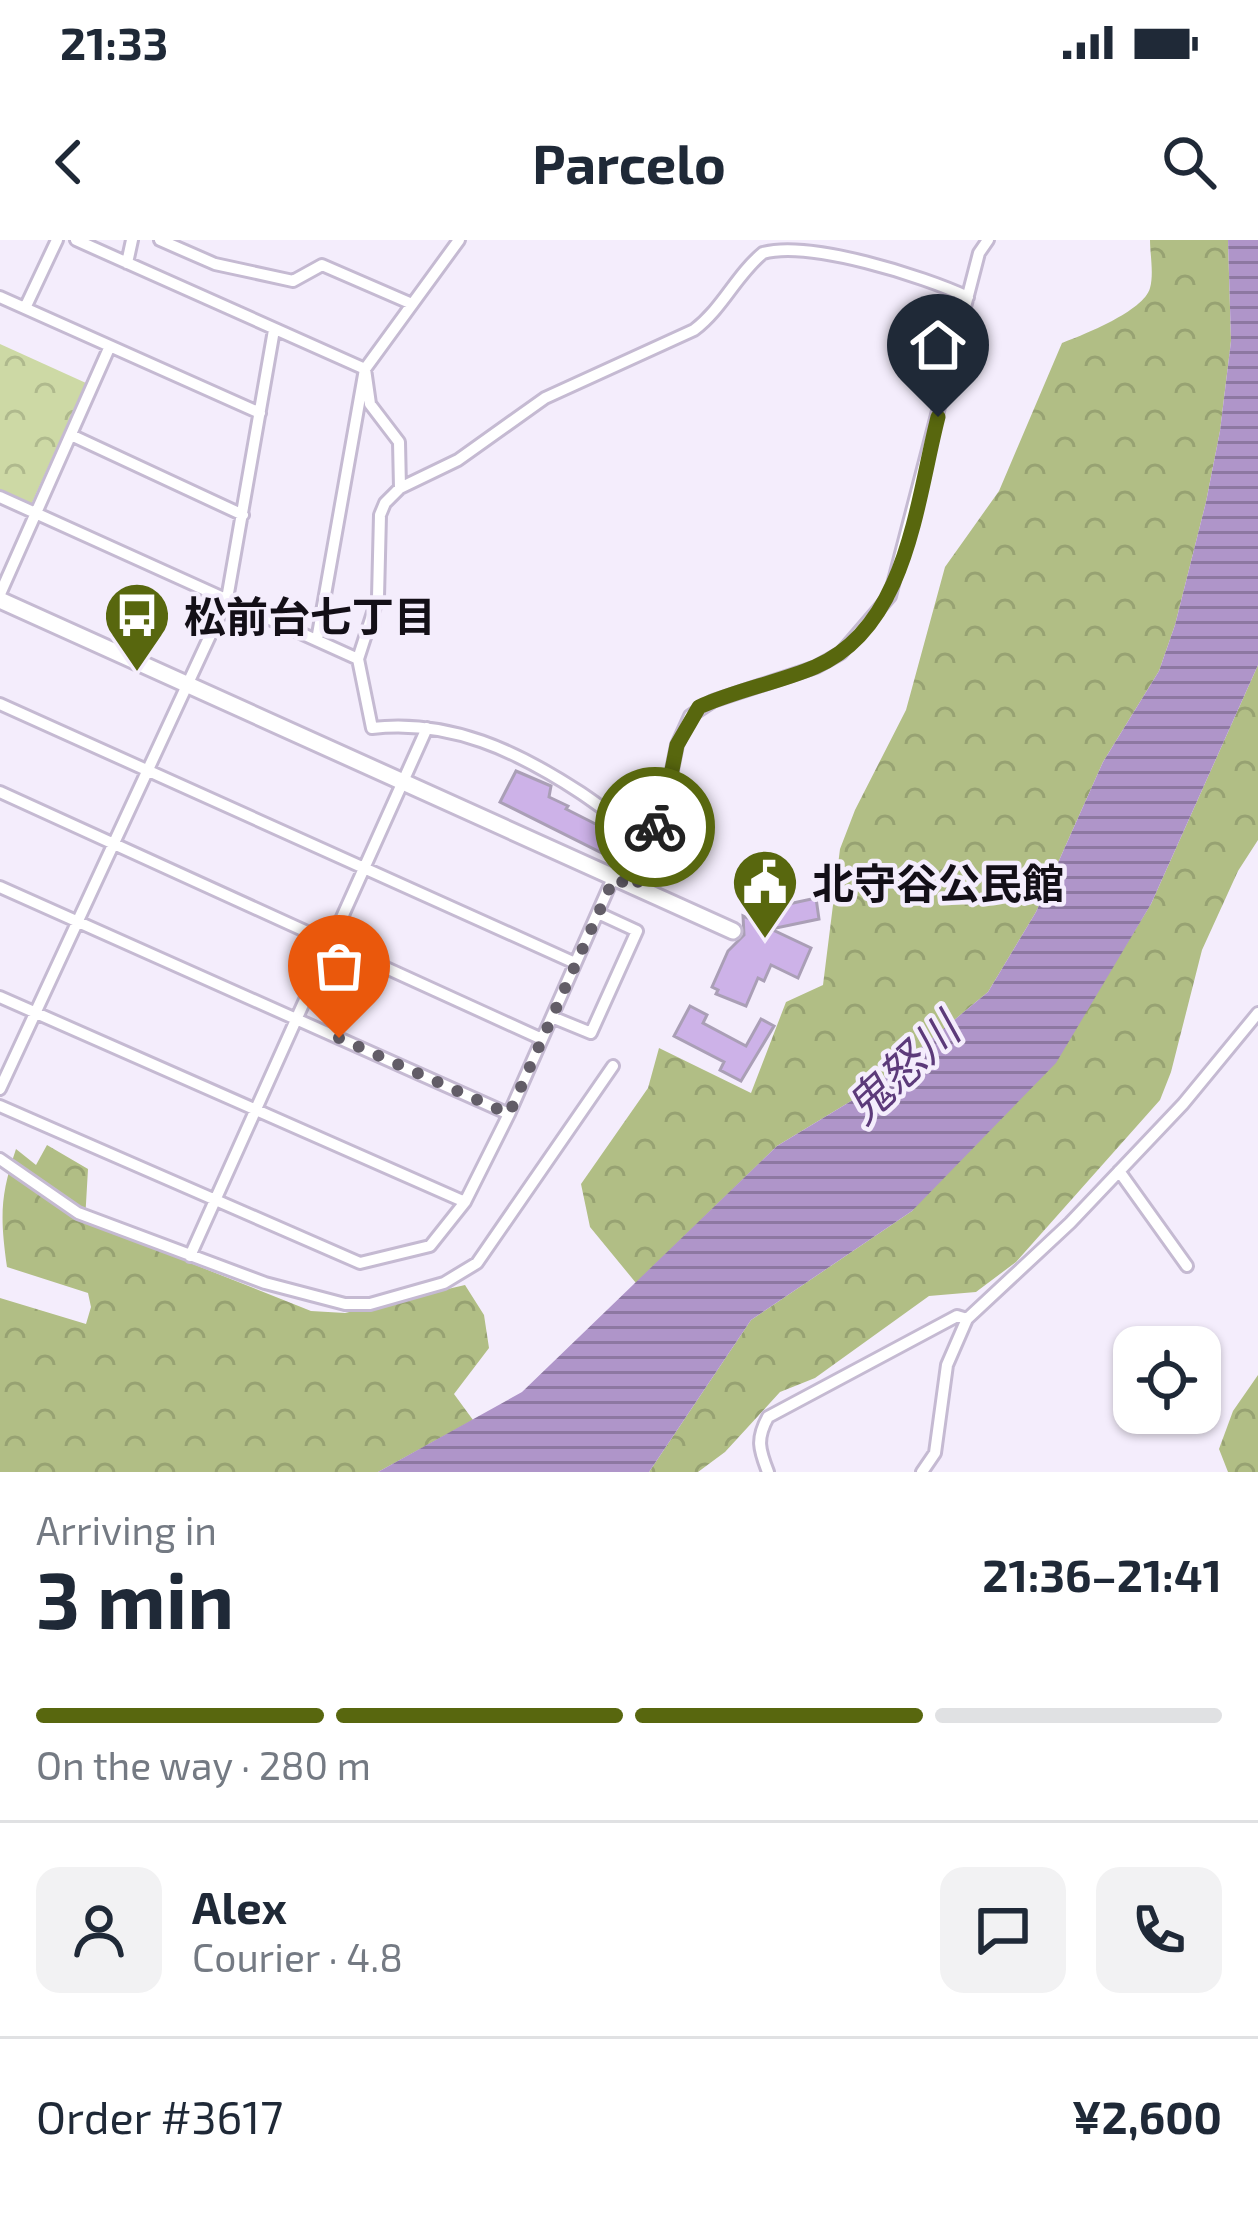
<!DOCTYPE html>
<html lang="en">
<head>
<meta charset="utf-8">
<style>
  body { margin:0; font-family:"Exo 2","Noto Sans JP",sans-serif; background:#f2f2f3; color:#1f2937; height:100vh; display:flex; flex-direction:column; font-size:45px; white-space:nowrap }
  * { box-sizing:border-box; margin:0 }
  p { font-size:39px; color:#747a83 }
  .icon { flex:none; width:66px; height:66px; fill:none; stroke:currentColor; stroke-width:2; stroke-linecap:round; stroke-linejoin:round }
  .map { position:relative; height:1232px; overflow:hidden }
  .side { display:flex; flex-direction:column; background:#fff; flex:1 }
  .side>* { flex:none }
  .controls { position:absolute; left:1113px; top:1086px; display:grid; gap:24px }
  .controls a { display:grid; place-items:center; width:108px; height:108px; border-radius:24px; background:#fff; box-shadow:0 3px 9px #0004; font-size:60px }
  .pin { position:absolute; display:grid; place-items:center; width:102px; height:102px; color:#fff; margin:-123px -51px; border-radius:50% 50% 50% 0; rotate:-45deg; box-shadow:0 0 12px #0007 }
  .pin .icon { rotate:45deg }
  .courier { position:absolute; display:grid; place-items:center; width:120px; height:120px; margin:-60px; border:9px solid #58670e; border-radius:50%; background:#fff; color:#222; box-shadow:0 3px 15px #0007 }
  .head em { font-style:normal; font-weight:700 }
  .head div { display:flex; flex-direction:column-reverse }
  .head { display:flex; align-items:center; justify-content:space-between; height:204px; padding:0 36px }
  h1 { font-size:78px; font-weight:700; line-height:90px }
  .bar { display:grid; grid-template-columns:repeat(4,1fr); gap:18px 12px; align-content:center; height:144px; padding:0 36px }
  .bar i { height:15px; border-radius:9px; background:#e0e1e3 }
  .bar .current { background:#58670e }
  .bar p { grid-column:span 4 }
  .line { display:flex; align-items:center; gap:30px; padding:0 36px; border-top:3px solid #e0e1e3 }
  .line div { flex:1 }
  .round { display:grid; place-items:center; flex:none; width:126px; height:126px; border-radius:24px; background:#f2f2f3 }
  .status { display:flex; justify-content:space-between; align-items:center; height:84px; padding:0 60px; background:#fff; direction:ltr }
  .status svg { height:33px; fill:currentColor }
  header { display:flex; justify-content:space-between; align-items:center; height:156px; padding:0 36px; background:#fff; font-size:54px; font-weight:700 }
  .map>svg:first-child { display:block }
  .forest { fill:url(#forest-crowns) }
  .park { fill:url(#park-crowns) }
  .water { fill:url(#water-rules) }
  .building { fill:#cdb2e8; stroke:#aa9fb6; stroke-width:3 }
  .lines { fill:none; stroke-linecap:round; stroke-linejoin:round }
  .street-casing { stroke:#c5bad2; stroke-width:16 }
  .secondary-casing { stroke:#c5bad2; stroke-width:21 }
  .street { stroke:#fff; stroke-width:10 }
  .secondary { stroke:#fff; stroke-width:15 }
  .done { stroke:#625d67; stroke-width:12; stroke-dasharray:0 21.6 }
  .route { stroke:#58670e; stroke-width:15 }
  .labels { text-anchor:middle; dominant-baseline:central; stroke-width:9; stroke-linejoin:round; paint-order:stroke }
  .poi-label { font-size:42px; font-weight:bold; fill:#130f17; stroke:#f4edfc; text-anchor:start }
  .water-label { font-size:45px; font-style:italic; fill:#5c3a7a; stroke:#f4edfc }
</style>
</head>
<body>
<div class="status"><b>21:33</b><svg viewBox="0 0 49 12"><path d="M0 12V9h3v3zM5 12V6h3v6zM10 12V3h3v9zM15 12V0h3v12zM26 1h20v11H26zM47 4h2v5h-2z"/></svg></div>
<header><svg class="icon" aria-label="back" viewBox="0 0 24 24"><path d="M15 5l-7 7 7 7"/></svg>Parcelo<svg class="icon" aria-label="search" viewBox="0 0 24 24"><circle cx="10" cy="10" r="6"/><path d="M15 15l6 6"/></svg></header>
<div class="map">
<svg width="1258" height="1232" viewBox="0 0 1258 1232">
  <defs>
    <pattern id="forest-crowns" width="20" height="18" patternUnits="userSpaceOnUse" patternTransform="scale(3)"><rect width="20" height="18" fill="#b1be85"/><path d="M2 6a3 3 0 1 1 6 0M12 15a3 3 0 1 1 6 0" fill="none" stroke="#97a272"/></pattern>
    <pattern id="park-crowns" width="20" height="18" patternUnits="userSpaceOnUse" patternTransform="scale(3)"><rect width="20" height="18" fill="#cdd9a5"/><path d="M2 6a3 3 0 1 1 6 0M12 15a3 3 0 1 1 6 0" fill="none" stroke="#afb98d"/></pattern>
    <pattern id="water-rules" width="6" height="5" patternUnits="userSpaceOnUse" patternTransform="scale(3)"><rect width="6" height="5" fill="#af95c9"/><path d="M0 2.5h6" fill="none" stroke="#8d78a2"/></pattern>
  </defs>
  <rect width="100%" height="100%" fill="#f4edfc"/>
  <path class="forest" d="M1150 0H1228L1231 101 1220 191 1206 262 1175 385 1159 431 1103 522 1036 672 988 752 871 849 777 906 636 1043 590 987 581 944 648 848 659 808 751 853 786 762 823 745 840 609 855 570 906 470 945 327 999 251 1062 103C1083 95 1144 71 1150 48 1154 34 1150 14 1150 0Z
    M1258 425V600L1238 631 1202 710 1171 832 1160 860 1016 1022 976 1052 929 1056 815 1138 780 1152 725 1212 698 1232H649L751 1080 912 971 1119 716 1151 664Z
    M47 905 88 929 85 981 311 1071 345 1073 465 1045 484 1075 489 1108 454 1154 473 1180 378 1232H0V1058L86 1084 91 1067 88 1053 7 1027C0 977 0 956 16 909L36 925Z
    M1258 1135V1232H1228L1219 1209 1233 1171Z"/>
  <path class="park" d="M0 104 86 143 31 265 0 252Z"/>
  <path class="water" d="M1228 0H1258V425L1151 664 1056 823 912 971 751 1080 649 1232H378L522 1152 777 906 871 849 988 752 1036 672 1103 522 1159 431 1175 385 1206 262 1220 191 1231 101Z"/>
  <path class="building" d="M516 531 551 546 549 557 568 566 566 569 639 606 632 628 500 562Z
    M816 658 819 679 771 689 811 708 798 738 771 725 764 741 758 738 746 766 716 754 718 750 712 747 728 711 744 695 743 676 754 681 772 679 770 668Z
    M690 766 707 775 703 783 746 806 761 779 774 786 741 841 720 830 724 822 674 796Z"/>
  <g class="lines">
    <defs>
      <path id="street" d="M76 0 365 129 370 164 399 202 400 248
        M160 0 215 24 293 41 322 25 412 64
        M127 23 132 0
        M0 57 260 173
        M25 68 57 0
        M71 195 243 275
        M0 257 358 419
        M0 354 110 106
        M317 400 365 129 459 0
        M0 464 575 723
        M0 552 542 799
        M652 598C625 587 605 569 581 553 517 511 450 479 372 488L358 419 378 357 380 275 385 263 400 248 458 220 545 158 694 90C723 68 736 35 763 13 809 0 923 36 968 57
        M0 647 509 874
        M636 648 668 550 677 505 690 476 713 461 816 427 841 413 890 356 979 13 988 0
        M0 757 465 962
        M552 777 591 793 637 691 598 673
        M0 849 227 359 274 90
        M0 866 360 1023 430 1006 465 962 509 874 613 638
        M0 919 78 973 265 1043 345 1064H370L444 1043 477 1023 613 826
        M1119 931 1187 1026
        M190 1016 427 488
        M768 1232C759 1209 756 1199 768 1177L957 1076 967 1079
        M922 1232 935 1213 947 1125 967 1079 1070 983 1183 864 1258 773"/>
      <path id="secondary" d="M0 360 733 691"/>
    </defs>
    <use href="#street" class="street-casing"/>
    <use href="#secondary" class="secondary-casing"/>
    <use href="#street" class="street"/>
    <use href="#secondary" class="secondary"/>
  </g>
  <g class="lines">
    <path class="done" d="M339 798 509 874 614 638 636 648 655 587"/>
    <path class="route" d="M655 587 668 550 677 505 699 467C736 450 777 443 815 427 907 388 916 263 938 177"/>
  </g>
  <defs>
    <symbol id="bus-pin" viewBox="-11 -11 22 30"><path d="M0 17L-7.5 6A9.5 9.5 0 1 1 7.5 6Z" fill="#58670e" stroke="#f4edfc"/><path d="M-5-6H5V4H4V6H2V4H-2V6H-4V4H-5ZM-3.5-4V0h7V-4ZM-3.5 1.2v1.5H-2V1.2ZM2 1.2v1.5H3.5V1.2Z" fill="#fff"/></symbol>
    <symbol id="civic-pin" viewBox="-11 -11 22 30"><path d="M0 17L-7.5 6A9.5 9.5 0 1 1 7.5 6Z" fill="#58670e" stroke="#f4edfc"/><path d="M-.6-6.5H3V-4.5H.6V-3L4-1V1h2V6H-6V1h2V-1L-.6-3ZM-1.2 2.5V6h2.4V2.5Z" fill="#fff"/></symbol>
  </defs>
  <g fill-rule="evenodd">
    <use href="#bus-pin" x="99" y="337" width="76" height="104"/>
    <use href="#civic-pin" x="727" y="604" width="76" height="104"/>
  </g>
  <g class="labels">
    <g class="poi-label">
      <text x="184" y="375">松前台七丁目</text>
      <text x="812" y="642">北守谷公民館</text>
    </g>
    <g class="water-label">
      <text transform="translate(901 827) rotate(-43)">鬼怒川</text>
    </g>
  </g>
</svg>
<div class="controls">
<a><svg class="icon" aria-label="locate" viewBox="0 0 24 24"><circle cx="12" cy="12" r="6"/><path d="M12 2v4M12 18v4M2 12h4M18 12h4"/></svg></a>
</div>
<div class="pin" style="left:339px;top:798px;background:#ea580c"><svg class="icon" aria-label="bag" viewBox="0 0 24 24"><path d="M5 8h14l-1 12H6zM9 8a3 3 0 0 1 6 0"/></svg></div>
<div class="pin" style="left:938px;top:177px;background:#1f2937"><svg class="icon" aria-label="home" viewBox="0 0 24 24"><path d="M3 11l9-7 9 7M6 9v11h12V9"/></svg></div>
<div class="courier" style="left:655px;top:587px"><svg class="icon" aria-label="bike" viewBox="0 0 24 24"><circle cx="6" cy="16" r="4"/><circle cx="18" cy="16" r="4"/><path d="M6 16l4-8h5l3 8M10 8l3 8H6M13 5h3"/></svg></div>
</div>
<section class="side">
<div class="head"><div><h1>3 min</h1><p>Arriving in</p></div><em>21:36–21:41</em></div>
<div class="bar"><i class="current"></i><i class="current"></i><i class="current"></i><i></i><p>On the way · 280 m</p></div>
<div class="line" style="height:216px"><a class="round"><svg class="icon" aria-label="person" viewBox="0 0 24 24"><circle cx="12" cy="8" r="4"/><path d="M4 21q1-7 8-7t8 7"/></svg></a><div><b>Alex</b><p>Courier · 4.8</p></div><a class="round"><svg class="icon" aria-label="chat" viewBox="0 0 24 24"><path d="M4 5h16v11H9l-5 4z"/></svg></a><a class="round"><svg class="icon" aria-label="phone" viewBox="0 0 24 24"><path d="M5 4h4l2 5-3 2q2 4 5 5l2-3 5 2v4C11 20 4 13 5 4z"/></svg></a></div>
<div class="line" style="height:156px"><div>Order #3617</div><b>¥2,600</b></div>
</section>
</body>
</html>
